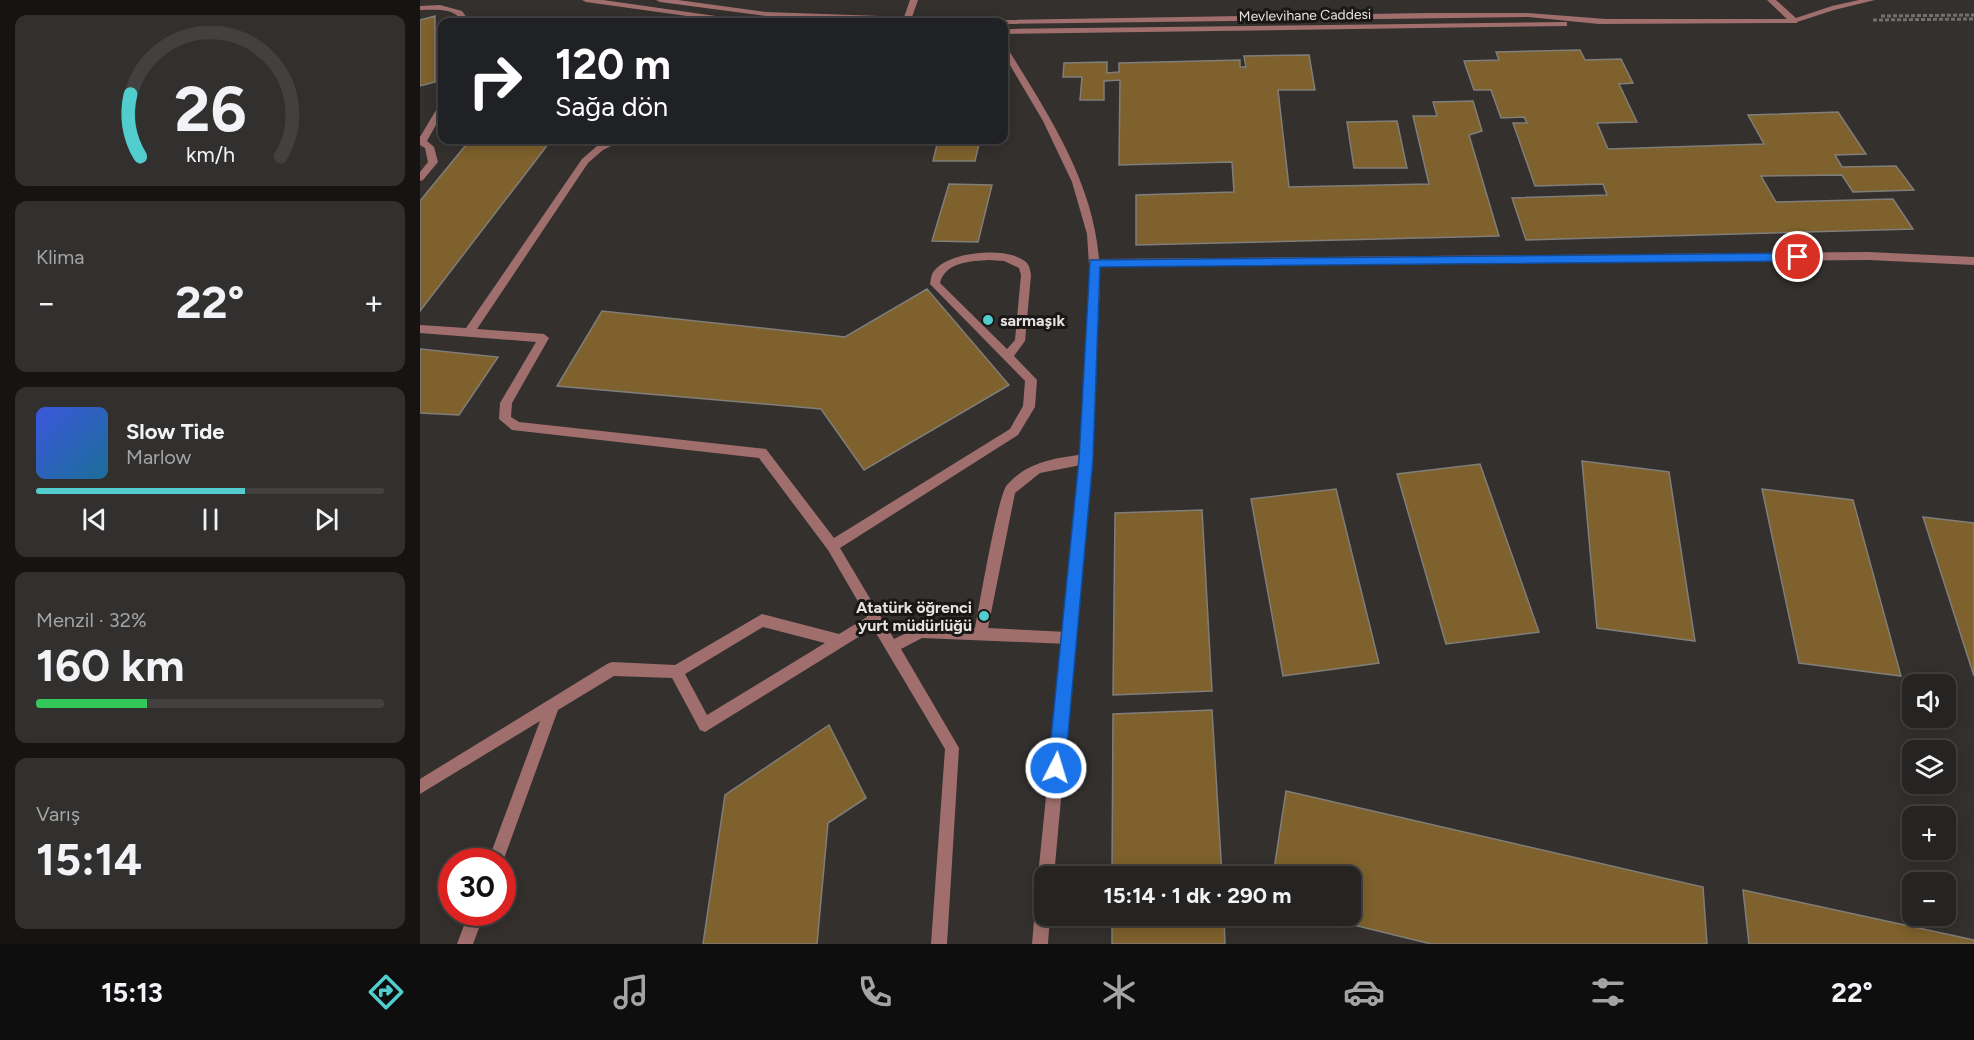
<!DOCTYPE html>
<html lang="tr">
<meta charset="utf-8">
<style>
:root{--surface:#262422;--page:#32302f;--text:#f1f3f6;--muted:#a4a4a5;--line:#424140;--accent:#52cdce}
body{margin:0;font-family:Figtree,sans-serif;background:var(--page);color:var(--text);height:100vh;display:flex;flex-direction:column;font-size:22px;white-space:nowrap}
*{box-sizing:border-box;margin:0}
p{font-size:20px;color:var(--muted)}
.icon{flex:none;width:33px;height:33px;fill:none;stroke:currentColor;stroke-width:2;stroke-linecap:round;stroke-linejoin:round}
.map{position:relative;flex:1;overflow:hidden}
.sheet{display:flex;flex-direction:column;gap:15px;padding:15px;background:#151413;width:420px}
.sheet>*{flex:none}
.banner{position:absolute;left:18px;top:18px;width:570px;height:126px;border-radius:12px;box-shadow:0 3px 15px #0003,0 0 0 2px var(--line);background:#202124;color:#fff;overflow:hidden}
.fabs{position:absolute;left:1482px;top:674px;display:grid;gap:12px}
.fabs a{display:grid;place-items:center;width:54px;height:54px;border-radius:12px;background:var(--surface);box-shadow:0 3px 15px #0003,0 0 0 2px var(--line);font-size:30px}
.speed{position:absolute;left:18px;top:848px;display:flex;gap:12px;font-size:30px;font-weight:700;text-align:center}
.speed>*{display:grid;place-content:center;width:78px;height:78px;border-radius:50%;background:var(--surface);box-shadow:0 3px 15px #0003,0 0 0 2px var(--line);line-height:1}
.speed .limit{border:9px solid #d22;background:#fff;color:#111}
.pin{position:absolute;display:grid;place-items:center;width:51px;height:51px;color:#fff;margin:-26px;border:3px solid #fff;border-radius:50%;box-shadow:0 2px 6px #0007}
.me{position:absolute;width:66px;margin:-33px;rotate:5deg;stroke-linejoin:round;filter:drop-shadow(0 0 4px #0008)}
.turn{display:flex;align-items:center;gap:21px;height:126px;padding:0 18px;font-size:27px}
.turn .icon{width:78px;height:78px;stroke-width:2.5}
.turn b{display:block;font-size:42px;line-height:51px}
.big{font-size:45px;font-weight:700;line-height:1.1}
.sheet .tile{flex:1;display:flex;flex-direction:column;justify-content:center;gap:9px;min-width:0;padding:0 21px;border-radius:12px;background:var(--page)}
.sheet .dial{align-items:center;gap:0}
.dial svg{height:156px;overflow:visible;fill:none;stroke:var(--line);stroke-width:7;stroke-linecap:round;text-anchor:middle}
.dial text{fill:var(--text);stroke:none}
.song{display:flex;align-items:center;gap:18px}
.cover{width:72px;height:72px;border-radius:9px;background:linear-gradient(135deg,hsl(230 70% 55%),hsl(200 70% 35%))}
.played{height:6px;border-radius:3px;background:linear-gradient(90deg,var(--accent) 60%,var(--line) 60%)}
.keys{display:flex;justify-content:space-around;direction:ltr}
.heat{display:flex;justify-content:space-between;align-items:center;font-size:33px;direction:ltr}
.charge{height:9px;border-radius:4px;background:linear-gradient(90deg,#34c759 32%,var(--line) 0)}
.trip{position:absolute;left:614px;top:866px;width:327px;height:60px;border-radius:12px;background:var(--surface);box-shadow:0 3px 15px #0003,0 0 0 2px var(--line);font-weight:700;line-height:60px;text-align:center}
.menu{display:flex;height:96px;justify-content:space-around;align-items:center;background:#0f0e0e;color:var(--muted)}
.menu .icon{width:42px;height:42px}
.menu .on{color:var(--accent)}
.menu b{font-size:27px;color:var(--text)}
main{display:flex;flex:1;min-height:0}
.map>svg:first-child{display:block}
</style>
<main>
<section class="sheet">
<div class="tile dial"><svg viewBox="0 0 100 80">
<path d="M14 69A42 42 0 1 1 86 69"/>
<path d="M14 69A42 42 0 0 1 9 37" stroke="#52cdce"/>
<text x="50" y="56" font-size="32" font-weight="700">26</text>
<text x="50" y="72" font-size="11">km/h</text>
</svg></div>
<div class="tile"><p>Klima</p>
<div class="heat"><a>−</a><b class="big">22°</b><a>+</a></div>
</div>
<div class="tile">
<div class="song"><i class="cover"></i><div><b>Slow Tide</b><p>Marlow</p></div></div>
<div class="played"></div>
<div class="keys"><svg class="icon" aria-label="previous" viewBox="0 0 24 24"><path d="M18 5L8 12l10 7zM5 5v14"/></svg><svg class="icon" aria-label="pause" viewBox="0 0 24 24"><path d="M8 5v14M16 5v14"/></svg><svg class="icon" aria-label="next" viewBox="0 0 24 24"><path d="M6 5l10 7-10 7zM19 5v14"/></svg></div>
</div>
<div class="tile"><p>Menzil · 32%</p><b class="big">160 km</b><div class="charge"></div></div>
<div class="tile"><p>Varış</p><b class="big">15:14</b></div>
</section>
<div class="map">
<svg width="1554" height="944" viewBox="0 0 1554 944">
<rect width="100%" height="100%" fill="#33302e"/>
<path fill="#7e612c" stroke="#807e7a" stroke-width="1.5" d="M15 16V82L0 86V20Z
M1160 50 1165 60 1201 59 1213 83 1199 84 1217 122 1177 123 1188 149 1344 144 1328 115 1418 112 1446 154 1415 155 1422 167 1476 166 1494 190 1433 192 1422 175 1341 176 1356 202 1473 199 1493 229 1106 240 1092 198 1187 195 1183 184 1115 186 1093 123H1107L1104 117 1081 118 1071 90H1054L1044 61 1079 60 1076 52Z
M889 55 895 90H858L869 187 1009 184 993 116H1017L1013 102 1053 101 1062 131 1049 135 1079 236 716 245V195L814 192 812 162 699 165 700 80 684 81V100H660L662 77H643L644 63 687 62V73L699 72V63L820 60V67H826L824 56Z
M977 121 987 168H934L927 122Z
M50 140H139L129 143 0 311V201Z
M518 140H560L555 161H513Z
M529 184 572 185 558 242 512 241Z
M507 289 589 385 444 470 401 409 137 386 182 311 425 337Z
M0 349 78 357 39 415 0 413Z
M1162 461 1249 472 1275 641 1177 628Z
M1060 464 1119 632 1026 644 977 474Z
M916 489 959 663 863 676 831 499Z
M1342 489 1433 500 1481 676 1379 663Z
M782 510 792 691 693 695 695 513Z
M1503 517 1554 523V676Z
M792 710 802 876H692L693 714Z
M409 725 446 798 408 823 397 944H283L305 795Z
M866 791 1283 887 1287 944H1011L893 915H930V876H853Z
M1323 890 1554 940V944H1329Z
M692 915H804L805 944H692Z"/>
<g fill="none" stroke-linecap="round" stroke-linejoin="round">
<path stroke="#726f6d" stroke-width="3" stroke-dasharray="4 2" stroke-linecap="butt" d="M1461 16 1554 15
M1453 20 1554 19"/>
<path fill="#a06f6d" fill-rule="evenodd" d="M490 0H498L491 20 487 22 483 20Z
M20 5 42 11 50 22H42C35 7 15 10 0 10V6Z
M22 104V114L7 141 14 147 18 162 3 180 0 181V172L8 162 5 148 0 145V137L19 105Z
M191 140H203L183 150 168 163 57 329 124 334 129 338 92 403 91 417 99 422 346 449 414 538 590 429 603 406 605 381 510 284C511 280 511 274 514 271 529 251 588 246 606 262 610 266 610 270 611 275L605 341 594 356 617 380 615 407 598 435 420 548 474 639 501 626 555 628C559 607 578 494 587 485 608 461 636 458 666 454L670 455 672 459 670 463 666 464 620 473 595 493 568 628 648 632 653 633 655 638 653 643 648 644 502 638 481 649 539 748 527 944H511L525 749 453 628 285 732 280 730 252 678 194 676 138 710 82 864V861H68L120 721 0 794V779L187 664 192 662 255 665 342 614 419 634 447 617 408 550 339 458 92 430 79 419 80 403 116 342 0 333V325L46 328 162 159 177 146ZM569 260 584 261 599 268 601 275 595 340 587 349 520 283C525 262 551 261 569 260ZM343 627 405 643 287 715 265 674Z
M49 912H65L53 944H37Z"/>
<path fill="#a06f6d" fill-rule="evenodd" d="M1347 0H1356L1377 19V23H1371Z
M584 46 588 49C628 114 673 181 679 259L1448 252 1554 257V265L1448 260 679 267 680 281 672 459 634 876H624V883L621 881 618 876 660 459 670 281 667 234 652 182 623 121 584 55Z
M624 889V915H630L628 944H612L616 897 619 892Z"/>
<path fill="#a06f6d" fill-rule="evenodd" d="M162 0H183L324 20 328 22H310L166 2Z
M236 0H258L346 12 576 20 1009 13H1108L1186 19H1373L1412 6 1439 0H1455L1414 10 1374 23 1179 24 1108 17 584 24V22H519L346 16 240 2Z
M1144 22H1147V26L584 34V29Z"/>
</g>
<path fill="#1a73e8" stroke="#114b97" stroke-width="1.5" d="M1378 253 1383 257 1378 261 680 267 673 459 645 768 642 774 636 776 630 774 628 768 659 459 670 260Z"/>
<g fill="#52cdce" stroke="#1a1817" stroke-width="2">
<circle cx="568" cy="320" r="6"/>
<circle cx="564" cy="616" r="6"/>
</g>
<g text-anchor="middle" stroke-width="6" stroke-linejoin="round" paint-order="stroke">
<g font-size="14" fill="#e5e2e1" stroke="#1a1817">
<text transform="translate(885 15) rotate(-1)" y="5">Mevlevihane Caddesi</text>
</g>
<g font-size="16" font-weight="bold" fill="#e5e2e1" stroke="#1a1817" text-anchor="start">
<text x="580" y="326">sarmaşık</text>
<text x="552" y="613" text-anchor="end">Atatürk öğrenci<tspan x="552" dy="18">yurt müdürlüğü</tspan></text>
</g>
</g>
</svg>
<div class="fabs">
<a><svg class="icon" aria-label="sound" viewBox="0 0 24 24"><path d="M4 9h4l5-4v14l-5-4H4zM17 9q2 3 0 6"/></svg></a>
<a><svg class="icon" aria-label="layers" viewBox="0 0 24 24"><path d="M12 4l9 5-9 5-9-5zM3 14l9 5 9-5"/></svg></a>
<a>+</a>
<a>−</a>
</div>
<div class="speed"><div class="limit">30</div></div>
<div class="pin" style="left:1378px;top:257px;background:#d93025"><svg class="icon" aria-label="arrive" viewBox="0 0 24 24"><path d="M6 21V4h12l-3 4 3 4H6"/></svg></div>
<svg class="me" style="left:636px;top:768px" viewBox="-20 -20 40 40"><circle r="17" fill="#1a73e8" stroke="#fff" stroke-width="3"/><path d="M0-11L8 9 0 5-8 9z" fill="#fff"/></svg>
<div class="trip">15:14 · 1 dk · 290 m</div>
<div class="banner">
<div class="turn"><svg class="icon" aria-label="right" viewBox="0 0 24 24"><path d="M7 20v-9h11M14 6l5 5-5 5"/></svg><div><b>120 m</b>Sağa dön</div></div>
</div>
</div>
</main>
<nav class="menu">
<b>15:13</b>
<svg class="icon on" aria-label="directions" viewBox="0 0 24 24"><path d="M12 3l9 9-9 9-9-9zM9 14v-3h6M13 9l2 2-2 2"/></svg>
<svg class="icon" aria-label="music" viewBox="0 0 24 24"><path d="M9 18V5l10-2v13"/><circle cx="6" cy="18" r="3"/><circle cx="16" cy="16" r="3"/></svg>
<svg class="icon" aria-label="phone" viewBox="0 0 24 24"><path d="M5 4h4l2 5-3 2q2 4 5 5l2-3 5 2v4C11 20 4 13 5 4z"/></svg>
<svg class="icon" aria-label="climate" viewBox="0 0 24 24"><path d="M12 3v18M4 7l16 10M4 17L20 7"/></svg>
<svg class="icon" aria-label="car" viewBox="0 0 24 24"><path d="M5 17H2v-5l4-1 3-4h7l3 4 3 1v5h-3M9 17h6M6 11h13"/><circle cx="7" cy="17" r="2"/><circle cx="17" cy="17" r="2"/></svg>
<svg class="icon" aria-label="filters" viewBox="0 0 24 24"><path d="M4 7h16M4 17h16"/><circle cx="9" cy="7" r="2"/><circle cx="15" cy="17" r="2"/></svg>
<b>22°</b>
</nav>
